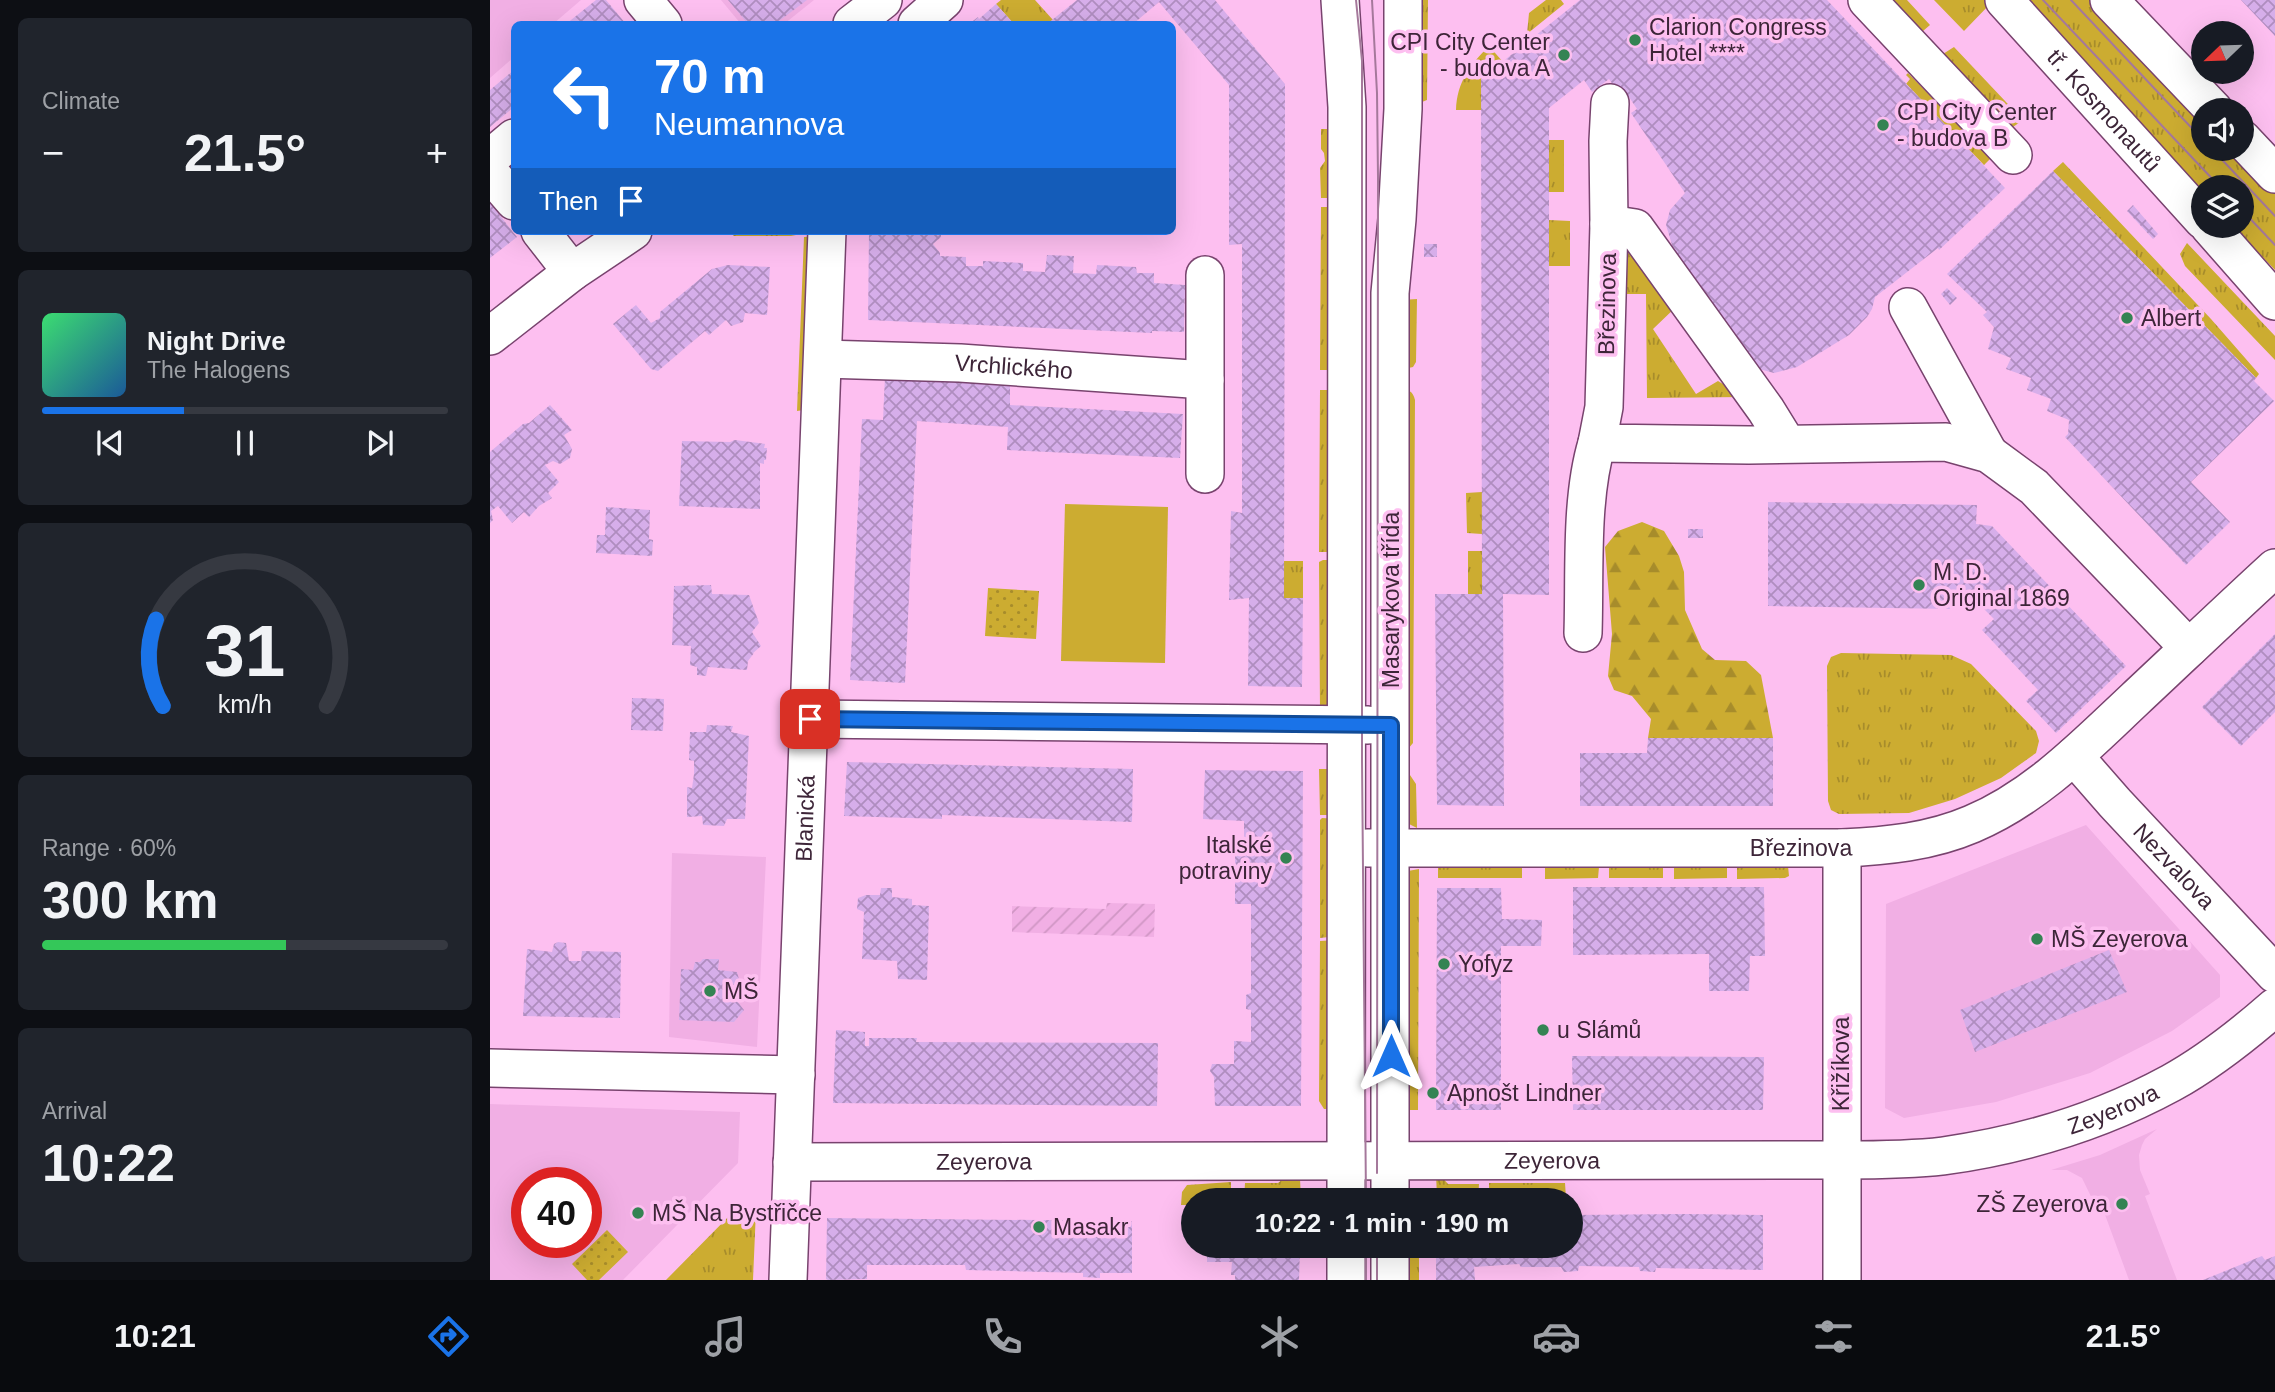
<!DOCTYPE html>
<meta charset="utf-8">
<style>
:root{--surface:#171b24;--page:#20242c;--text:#f1f3f6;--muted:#9ea1a6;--line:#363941;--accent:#1a73e8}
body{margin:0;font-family:Helvetica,sans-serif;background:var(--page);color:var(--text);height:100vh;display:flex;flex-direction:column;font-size:26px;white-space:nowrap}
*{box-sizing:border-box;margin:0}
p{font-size:23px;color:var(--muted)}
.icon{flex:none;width:38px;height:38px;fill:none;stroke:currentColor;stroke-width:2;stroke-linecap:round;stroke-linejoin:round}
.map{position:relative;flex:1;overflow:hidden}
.details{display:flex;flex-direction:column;gap:18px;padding:18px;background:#0d0f14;width:490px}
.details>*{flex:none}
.banner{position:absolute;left:21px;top:21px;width:665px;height:214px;border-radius:10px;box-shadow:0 7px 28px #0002;background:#1a73e8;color:#fff;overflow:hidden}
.needle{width:46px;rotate:247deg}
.fabs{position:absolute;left:1701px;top:21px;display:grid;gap:14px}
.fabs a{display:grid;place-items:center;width:63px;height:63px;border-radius:50%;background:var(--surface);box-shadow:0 7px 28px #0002;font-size:35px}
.speed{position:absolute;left:21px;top:1167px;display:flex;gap:14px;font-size:35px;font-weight:700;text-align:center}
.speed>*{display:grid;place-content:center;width:91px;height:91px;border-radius:50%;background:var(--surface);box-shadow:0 7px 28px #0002;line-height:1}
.speed .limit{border:10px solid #d22;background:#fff;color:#111}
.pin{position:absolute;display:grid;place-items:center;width:60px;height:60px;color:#fff;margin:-30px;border-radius:14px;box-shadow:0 4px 10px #0006}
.me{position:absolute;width:77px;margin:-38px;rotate:0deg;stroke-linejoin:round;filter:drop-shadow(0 0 5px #0008)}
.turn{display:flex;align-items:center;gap:24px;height:147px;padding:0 28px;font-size:32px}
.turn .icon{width:91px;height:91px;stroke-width:2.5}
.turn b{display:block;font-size:49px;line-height:60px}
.then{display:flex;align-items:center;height:66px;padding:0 28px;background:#0003;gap:14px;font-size:26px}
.big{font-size:52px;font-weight:700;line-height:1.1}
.details .widget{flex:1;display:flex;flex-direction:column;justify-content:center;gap:10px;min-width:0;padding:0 24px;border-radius:10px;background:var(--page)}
.details .dial{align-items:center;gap:0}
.dial svg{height:182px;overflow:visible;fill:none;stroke:var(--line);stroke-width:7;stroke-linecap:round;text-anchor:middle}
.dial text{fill:var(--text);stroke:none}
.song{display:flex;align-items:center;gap:21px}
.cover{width:84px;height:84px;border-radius:10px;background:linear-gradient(135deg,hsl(140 70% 55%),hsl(210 70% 35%))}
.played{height:7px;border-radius:4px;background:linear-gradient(90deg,var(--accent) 35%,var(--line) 35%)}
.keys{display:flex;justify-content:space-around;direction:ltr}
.heat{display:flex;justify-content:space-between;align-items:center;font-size:38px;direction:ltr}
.charge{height:10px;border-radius:5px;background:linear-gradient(90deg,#34c759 60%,var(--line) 0)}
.trip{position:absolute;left:691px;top:1188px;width:402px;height:70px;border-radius:35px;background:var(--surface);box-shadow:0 7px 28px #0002;font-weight:700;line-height:70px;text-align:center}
.tab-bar{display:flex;height:112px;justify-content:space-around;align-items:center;background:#090b0e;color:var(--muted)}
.tab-bar .icon{width:49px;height:49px}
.tab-bar .current{color:var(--accent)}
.tab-bar b{font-size:32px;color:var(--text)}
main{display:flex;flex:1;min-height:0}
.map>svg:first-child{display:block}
</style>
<main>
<section class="details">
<div class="widget"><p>Climate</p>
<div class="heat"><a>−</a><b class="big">21.5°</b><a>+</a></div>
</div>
<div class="widget">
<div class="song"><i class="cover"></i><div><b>Night Drive</b><p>The Halogens</p></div></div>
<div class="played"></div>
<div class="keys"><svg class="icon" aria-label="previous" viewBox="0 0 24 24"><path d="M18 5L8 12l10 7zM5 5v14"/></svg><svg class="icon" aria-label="pause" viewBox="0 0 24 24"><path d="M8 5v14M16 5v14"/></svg><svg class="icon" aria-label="next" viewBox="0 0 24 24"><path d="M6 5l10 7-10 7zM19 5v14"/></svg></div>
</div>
<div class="widget dial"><svg viewBox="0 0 100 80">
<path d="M14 69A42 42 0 1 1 86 69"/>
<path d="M14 69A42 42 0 0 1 11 31" stroke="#1a73e8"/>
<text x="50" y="56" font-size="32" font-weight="700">31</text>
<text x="50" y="72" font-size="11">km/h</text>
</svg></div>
<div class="widget"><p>Range · 60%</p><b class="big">300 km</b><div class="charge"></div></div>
<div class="widget"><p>Arrival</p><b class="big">10:22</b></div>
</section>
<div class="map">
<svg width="1785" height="1280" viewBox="0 0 1785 1280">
<defs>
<pattern id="industrial-furrows" width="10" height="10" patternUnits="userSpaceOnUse" patternTransform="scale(1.75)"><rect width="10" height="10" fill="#f1afe4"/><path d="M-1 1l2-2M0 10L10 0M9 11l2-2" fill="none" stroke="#d096c4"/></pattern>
<pattern id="grass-tufts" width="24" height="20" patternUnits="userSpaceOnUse" patternTransform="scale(1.75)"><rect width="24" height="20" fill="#ccac31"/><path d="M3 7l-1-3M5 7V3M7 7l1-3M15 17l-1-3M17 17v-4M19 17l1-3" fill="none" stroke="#a78c2b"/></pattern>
<pattern id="forest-firs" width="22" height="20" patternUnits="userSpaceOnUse" patternTransform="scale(1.75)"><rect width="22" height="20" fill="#ccac31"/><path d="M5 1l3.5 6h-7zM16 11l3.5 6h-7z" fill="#a78c2b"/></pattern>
<pattern id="park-dots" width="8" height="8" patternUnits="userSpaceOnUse" patternTransform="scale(1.75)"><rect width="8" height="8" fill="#ccac31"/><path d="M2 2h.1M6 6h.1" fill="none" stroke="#a78c2b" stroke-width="1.8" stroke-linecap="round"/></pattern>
<pattern id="building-cross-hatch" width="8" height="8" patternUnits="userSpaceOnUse" patternTransform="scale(1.75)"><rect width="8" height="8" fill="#d6aeea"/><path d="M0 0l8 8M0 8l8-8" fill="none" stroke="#af8dbf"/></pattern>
</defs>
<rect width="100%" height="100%" fill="#fdbff0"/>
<path fill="#f1afe4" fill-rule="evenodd" d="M0 0H91L63 24H24V57L0 78Z
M231 0H324L294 24H251Z
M1596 825 1730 975V997L1682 1031 1600 1073 1506 1102 1414 1118 1395 1108 1396 904Z
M182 853 276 857 267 1047 179 1037Z
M0 1104 250 1112 248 1163 133 1280H0ZM37 1183H96V1242H37Z
M1667 1129 1655 1139 1652 1145 1649 1155 1650 1170 1660 1194 1655 1196 1687 1280H1639L1614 1212 1609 1213 1592 1178 1577 1170H1561L1610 1155Z"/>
<path fill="url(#industrial-furrows)" d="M617 903 665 904 664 937 522 932V906L616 909Z"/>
<path fill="url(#grass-tufts)" d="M511 0H545L563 20 557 24H524L506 4Z
M929 0H938L937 100 927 104Z
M1056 0H1071L1074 4 1037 34 1039 13Z
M1389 0H1417L1440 25 1426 37Z
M1444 0H1500L1502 2 1474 31Z
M1531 0H1601L1713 117V149H1743L1785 192V270L1743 226H1752V187H1713V194Z
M999 46 1013 62 992 110H966C967 82 980 65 999 46Z
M1464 47 1533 120 1523 127 1515 128C1503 99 1473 73 1445 59Z
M1418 73 1499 156 1500 159 1494 165 1416 84 1420 79 1416 75Z
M831 129H848V198H831L830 168 835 161 834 153 831 149Z
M1059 140H1074V192H1059Z
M1573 162 1721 319 1769 374 1766 378 1563 171Z
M831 207H848V370H830Z
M1059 220 1080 221V266H1059Z
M237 231H308L306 235 301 236H244Z
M327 236 314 410 307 411 314 237Z
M1697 243 1785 336V360L1695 266 1690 254Z
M1139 253 1187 306 1163 329 1206 394 1228 381 1254 397 1157 398 1156 294H1132L1136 254Z
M927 299 926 362 923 367 914 369 911 300Z
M910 389C919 390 923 391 925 400L923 743 918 749Z
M830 390H849L848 552H829Z
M992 492V534L977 533 976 493Z
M978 551H992V594H978Z
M833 560H848L840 707 830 713 829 562Z
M794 561H813V598H794Z
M1351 653 1461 655 1481 664 1546 731 1549 741 1546 753 1511 778 1465 799 1419 813 1349 814 1341 810 1338 801 1337 666 1341 657Z
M829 769H848V815H830Z
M916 769 926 784 927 828 915 822Z
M832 818 848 819 847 1109H834L829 1101 830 941 846 940 839 937 830 938V820Z
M948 866H1032V878H948Z
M1184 866H1237V878L1184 879Z
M1298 866 1299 876 1295 878 1247 879V867Z
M1055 867H1109L1108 878 1055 879Z
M1119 867H1173V878H1119Z
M929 869 928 1110H908L918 871Z
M946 1174 950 1175 958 1184H989L988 1200H950L947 1197Z
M797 1176 810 1178 811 1200H754L755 1183H788Z
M741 1182V1200H704L703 1205H691L692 1192 697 1185Z
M999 1183H1075L1076 1198 999 1199Z
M246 1209 266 1210 263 1280H176Z
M909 1246H929V1280H909Z"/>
<path fill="url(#forest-firs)" d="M1152 522 1174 531 1189 556 1194 572 1195 610 1212 649 1225 660 1256 661 1271 675 1283 738H1158L1161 719 1142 696 1124 690 1118 676 1122 634 1115 547 1128 531Z"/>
<path fill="url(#park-dots)" d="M498 588 549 591 546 639 495 636Z
M117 1230 138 1252 109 1280H97L82 1264Z"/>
<path fill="#ccac31" d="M575 504 678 507 675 663 571 661Z"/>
<path fill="url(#building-cross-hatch)" d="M106 0H116L136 24H76Z
M238 0H317L285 24H258Z
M587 0H725L795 84 794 598H813L812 687 758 686 759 598 739 600 741 511 752 513V244L739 245V85L669 2 643 24H557Z
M1090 0H1337L1515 188 1449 250 1448 248 1385 297 1382 309 1377 317 1359 335 1307 367 1284 373 1269 369 1261 363 1186 258 1176 225 1180 210 1195 193 1141 113 1147 109 1139 97 1134 101 1119 79 1102 92 1094 80 1059 108V595L1013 594 1014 806 947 805 945 594H992L991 79Z
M1751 0H1785V36Z
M506 4 524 24H479L488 17 489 19Z
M24 70V107L0 127V90Z
M1563 171 1766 378 1764 381 1784 401 1701 482 1740 522 1696 565 1575 437 1578 434 1579 420 1557 411 1561 399 1537 390 1541 378 1516 369 1521 358 1498 349 1504 327 1493 315 1497 312 1457 274Z
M0 203 27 237 0 258Z
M1643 205 1668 234 1663 239 1637 211Z
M379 231H451V237L443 244 450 253V256L476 257V266H493V261L533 263V271L555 272 557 255 584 256 583 273 606 274 607 265 646 267 647 273H664V283L695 285 694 332 662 331V333L378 320Z
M934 244H947V257H934Z
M238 265 280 267 277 315 255 313 253 322 241 326 236 320 219 335 215 331 168 371 161 369 123 324 146 305 161 323 170 318V312L222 269Z
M1457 288 1467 298 1460 305 1451 294Z
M395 376 520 382V405L693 414 690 458 517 450 518 427 427 421 415 683 360 680 372 419 393 420Z
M60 405 82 430 74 435 82 449 80 458 70 464 63 461 55 465 69 482 58 493 62 498 49 506 39 517 34 512 22 523 8 506 1 511 3 520 0 523V452L33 424 39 423Z
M245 440 275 444 274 448H277L276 460H274V464L270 463V509L189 506 192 441 240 442Z
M1278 502 1487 505 1486 524 1502 526 1636 666 1566 733 1536 701 1548 690 1492 630 1504 619 1484 599 1464 598 1462 609 1278 606Z
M116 507 160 510 159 539 163 540 162 556 106 553 107 535H115Z
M1198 529H1213V538H1198Z
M221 585 222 594 259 595 269 623 262 632 271 646 262 654 264 653 258 661 257 670 218 667 216 676 207 675V667L200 665 201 646 182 645 184 586Z
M1785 634V712L1751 746 1712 707Z
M142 698 174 699 173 731 141 730Z
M217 725 243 726 241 732 259 736 255 819H237L234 826 213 825 212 816 197 817V787L202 788 204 774V761L199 760 200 732H216Z
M1158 738H1283V806H1090V753H1157Z
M357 762 643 769 642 822 452 815V819L354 816Z
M715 770 813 771 811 1106H725L724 1077 720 1071 722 1064H744V1041L761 1042V1010L756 1009V995L761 993V904H745V841L754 842V821L713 819Z
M1083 887H1274L1275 956H1260L1259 991H1219V954L1083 955Z
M391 888H402V897L422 899V905L439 906 437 980 408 979 407 961 372 959 374 912 367 909 368 898 376 895H390Z
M947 888H1011L1012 919 1052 920 1051 946H1011V1110H946Z
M68 942 76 943 79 961H91L92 951 131 952 130 1018 33 1016 37 949 62 952 64 944Z
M1619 950 1637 992 1485 1052 1470 1010Z
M213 959H229L228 970 247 972 252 990 247 993V1001L254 1010 244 1022 189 1020 191 969 203 970 205 962H210Z
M346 1030 375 1032V1046H379V1038H427L426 1042 668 1043 667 1106 343 1103Z
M1082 1056 1274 1057 1273 1110H1083Z
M1196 1214 1273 1215V1270L1166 1268 1165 1272 1150 1271 1149 1267 1089 1266 1088 1271 1074 1272 1071 1267H1031L1029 1264 984 1267 985 1280H946V1246H1082V1215Z
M337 1218 642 1221V1273H610V1278L593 1277V1273L476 1270 475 1265H377V1279L338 1280 336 1279Z
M717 1246H810L809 1280H745V1275H741L742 1262H717Z
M1772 1256 1775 1260 1785 1256V1280H1713Z"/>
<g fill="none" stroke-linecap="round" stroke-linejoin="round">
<defs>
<g id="minor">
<path d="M153 0 173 24"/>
<path d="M850 0 857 107 856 1200"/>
<path d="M1377 0 1523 155"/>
<path id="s1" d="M1514 0 1713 220"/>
<path d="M1619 0 1724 110"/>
<path d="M362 24 393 0"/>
<path d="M427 24 454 0"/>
<path d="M1752 139 1785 174"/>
<path d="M0 158 24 138"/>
<path d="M0 173 24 201"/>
<path d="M1119 224 1118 141 1120 103"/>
<path d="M1719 226 1785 301"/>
<path d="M50 231 82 272"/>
<path d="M715 275V474"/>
<path d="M1418 307 1499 454"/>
<path d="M0 336 82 272 143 231"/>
<path id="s2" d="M333 359 470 363 715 380"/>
<path d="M1297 444 1276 410 1145 228 1119 224 1114 407 1107 443 1259 445 1456 442 1499 454 1544 487 1699 648"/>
<path d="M1093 633C1095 574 1090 499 1107 443"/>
<path d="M319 719 878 725"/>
<path id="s3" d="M1584 756 1625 803 1785 974"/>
<path id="s4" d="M877 848H1352C1396 846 1440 842 1482 824 1546 797 1595 746 1645 699 1692 655 1738 611 1785 568"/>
<path d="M1352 848V1280"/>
<path d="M0 1068 306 1075"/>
<path id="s5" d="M302 1162 1352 1160C1386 1160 1420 1160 1453 1156 1532 1145 1611 1121 1681 1083 1719 1062 1753 1035 1785 1007"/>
<path d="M900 1200V293L907 219 913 109V0"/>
<path d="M856 1246V1280"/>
<path d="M900 1246V1280"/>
<path id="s6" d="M298 1280 337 231"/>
</g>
</defs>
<use href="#minor" stroke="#78436e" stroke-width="40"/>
<use href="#minor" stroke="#fff" stroke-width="37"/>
<path stroke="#a5789b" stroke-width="2" d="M866 0 872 61V759L876 1200
M882 0 887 93 888 177 887 1173
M1553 0 1730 187
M1581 0 1713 140
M1722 149 1785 216
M1752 210 1785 245
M876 1280V1246
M887 1280V1246"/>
</g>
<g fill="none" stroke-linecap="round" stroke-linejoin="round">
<defs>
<path id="route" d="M320 719 901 725V1056"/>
</defs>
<use href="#route" stroke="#114b97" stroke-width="18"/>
<use href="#route" stroke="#1a73e8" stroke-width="12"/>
</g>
<g fill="#348353" stroke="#fdbff0" stroke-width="2.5">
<circle cx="1145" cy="40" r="7"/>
<circle cx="1074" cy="55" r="7"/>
<circle cx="1393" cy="125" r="7"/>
<circle cx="1637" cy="318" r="7"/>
<circle cx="1429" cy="585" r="7"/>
<circle cx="796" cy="858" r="7"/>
<circle cx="1547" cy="939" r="7"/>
<circle cx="954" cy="964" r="7"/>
<circle cx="220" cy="991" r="7"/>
<circle cx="1053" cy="1030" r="7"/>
<circle cx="943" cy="1093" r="7"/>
<circle cx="1632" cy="1204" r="7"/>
<circle cx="148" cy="1213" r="7"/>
<circle cx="549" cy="1227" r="7"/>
</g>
<g text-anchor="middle" stroke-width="7" stroke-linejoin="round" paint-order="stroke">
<g font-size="23" fill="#3d2538" stroke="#fdbff0" text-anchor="start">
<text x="1159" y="35">Clarion Congress<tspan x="1159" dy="26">Hotel ****</tspan></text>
<text x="1060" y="50" text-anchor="end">CPI City Center<tspan x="1060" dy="26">- budova A</tspan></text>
<text x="1407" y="120">CPI City Center<tspan x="1407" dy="26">- budova B</tspan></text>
<text x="1651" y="326">Albert</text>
<text x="1443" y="580">M. D.<tspan x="1443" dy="26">Original 1869</tspan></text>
<text x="782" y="853" text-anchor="end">Italské<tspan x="782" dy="26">potraviny</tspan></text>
<text x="1561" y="947">MŠ Zeyerova</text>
<text x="968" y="972">Yofyz</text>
<text x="234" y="999">MŠ</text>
<text x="1067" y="1038">u Slámů</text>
<text x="957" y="1101">Apnošt Lindner</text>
<text x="1618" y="1212" text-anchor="end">ZŠ Zeyerova</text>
<text x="162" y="1221">MŠ Na Bystřičce</text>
<text x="563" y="1235">Masakr</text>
</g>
<g font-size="23" fill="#3d2538" stroke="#fdbff0">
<text dy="8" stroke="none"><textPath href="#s1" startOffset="149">tř. Kosmonautů</textPath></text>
<text transform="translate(1117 304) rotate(-89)" y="8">Březinova</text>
<text dy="8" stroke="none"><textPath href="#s2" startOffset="191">Vrchlického</textPath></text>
<text transform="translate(901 600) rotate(-90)" y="8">Masarykova třída</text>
<text dy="8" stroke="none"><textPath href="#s6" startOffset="462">Blanická</textPath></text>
<text dy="8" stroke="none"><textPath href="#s4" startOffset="434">Březinova</textPath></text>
<text dy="8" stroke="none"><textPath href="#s3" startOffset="149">Nezvalova</textPath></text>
<text transform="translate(1351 1064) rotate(-90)" y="8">Křižíkova</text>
<text dy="8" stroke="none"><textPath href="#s5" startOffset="1328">Zeyerova</textPath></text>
<text dy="8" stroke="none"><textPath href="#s5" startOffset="760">Zeyerova</textPath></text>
<text dy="8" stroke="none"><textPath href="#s5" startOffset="192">Zeyerova</textPath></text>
</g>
</g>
</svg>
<div class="fabs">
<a><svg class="needle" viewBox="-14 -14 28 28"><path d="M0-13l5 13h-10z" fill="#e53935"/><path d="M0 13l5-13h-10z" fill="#9ea1a6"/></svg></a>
<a><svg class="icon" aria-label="sound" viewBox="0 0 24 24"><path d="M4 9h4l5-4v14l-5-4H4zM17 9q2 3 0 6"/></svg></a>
<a><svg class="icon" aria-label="layers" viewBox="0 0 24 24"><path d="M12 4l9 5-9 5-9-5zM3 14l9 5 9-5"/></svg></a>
</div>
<div class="speed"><div class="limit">40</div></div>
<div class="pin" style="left:320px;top:719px;background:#d93025"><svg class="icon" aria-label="arrive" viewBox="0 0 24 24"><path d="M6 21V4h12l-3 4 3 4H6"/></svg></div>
<svg class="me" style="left:901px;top:1056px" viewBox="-20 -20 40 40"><path d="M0-17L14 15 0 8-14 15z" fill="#1a73e8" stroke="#fff" stroke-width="4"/></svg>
<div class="trip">10:22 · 1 min · 190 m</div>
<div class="banner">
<div class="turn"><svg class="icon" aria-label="left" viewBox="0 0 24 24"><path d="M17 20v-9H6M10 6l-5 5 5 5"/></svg><div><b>70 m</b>Neumannova</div></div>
<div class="then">Then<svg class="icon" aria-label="arrive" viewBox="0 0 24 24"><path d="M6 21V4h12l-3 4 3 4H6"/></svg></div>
</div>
</div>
</main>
<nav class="tab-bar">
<b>10:21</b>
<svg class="icon current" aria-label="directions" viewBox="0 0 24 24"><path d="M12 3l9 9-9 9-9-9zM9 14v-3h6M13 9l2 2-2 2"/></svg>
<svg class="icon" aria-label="music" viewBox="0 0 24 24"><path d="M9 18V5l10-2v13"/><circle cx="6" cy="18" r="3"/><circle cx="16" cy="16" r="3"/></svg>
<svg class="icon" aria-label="phone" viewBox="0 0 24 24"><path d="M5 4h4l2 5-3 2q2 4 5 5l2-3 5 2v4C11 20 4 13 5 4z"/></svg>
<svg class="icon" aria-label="climate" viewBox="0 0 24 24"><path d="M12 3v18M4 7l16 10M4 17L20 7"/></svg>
<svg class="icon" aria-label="car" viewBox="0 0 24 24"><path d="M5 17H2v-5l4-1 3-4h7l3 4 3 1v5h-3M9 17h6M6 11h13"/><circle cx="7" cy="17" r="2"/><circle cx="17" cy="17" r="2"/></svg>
<svg class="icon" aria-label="filters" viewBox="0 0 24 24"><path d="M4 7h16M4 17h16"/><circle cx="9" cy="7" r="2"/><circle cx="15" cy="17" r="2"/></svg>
<b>21.5°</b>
</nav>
